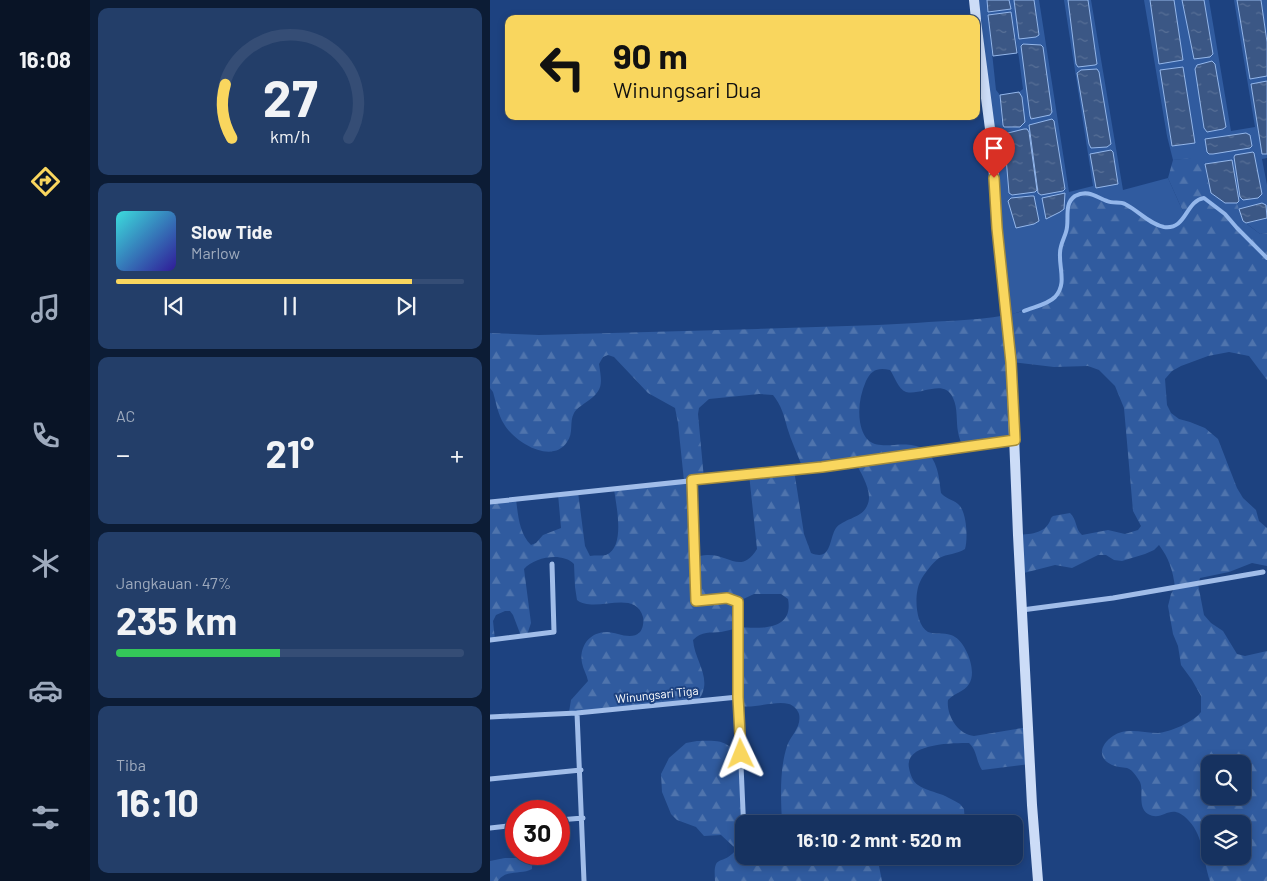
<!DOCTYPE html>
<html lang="id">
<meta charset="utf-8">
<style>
:root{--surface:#163260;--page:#233e69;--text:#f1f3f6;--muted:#9eaabd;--line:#354d75;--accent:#f9d65e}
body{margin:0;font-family:Barlow,sans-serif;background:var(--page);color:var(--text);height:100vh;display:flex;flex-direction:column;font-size:19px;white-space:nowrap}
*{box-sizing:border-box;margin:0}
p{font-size:16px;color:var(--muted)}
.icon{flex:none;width:28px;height:28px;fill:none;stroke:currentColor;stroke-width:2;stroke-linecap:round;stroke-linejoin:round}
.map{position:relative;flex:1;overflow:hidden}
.sheet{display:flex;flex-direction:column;gap:8px;padding:8px;background:#0c1c35;width:400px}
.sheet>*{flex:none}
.top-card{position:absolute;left:15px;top:15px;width:475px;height:105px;border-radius:10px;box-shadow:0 2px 8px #0003,0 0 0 1px var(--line);background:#f9d65e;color:#111;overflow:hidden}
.tools{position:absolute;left:711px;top:755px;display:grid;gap:10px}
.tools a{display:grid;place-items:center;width:50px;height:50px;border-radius:10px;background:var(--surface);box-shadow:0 2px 8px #0003,0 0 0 1px var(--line);font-size:25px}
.speed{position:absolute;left:15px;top:800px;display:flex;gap:10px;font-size:25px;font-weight:700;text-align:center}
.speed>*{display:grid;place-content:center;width:65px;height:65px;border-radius:50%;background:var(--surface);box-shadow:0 2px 8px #0003,0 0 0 1px var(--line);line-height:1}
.speed .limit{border:8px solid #d22;background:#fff;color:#111}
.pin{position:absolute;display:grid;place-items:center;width:42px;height:42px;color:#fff;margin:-51px -21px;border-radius:50% 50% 50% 0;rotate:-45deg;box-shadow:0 0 5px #0007}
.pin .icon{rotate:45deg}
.me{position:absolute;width:55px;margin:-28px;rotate:358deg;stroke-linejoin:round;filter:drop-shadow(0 0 4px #0008)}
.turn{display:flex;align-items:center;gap:18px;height:105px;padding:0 25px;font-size:22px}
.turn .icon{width:65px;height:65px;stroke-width:2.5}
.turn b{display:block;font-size:35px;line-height:42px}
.big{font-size:38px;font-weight:700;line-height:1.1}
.sheet .card{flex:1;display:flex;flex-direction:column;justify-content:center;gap:8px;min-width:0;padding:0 18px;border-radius:10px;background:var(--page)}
.sheet .dial{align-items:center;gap:0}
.dial svg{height:130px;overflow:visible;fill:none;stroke:var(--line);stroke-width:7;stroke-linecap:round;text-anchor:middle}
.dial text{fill:var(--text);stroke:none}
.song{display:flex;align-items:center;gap:15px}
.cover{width:60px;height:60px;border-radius:8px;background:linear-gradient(135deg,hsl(180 70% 55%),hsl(250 70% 35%))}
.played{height:5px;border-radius:2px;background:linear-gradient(90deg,var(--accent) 85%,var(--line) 85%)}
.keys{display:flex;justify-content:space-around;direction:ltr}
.heat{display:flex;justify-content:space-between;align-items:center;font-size:28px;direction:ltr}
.charge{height:8px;border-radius:4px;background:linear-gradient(90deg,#34c759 47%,var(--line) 0)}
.trip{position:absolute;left:245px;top:815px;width:288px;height:50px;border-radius:10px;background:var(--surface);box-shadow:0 2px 8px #0003,0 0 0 1px var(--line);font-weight:700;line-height:50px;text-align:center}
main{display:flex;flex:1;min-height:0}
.tab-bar{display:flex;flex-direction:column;width:90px;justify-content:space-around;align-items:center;background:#091426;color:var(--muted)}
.tab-bar .icon{width:35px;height:35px}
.tab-bar .current{color:var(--accent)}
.tab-bar b{font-size:22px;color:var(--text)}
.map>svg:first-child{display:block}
</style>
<main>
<nav class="tab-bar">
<b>16:08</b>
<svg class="icon current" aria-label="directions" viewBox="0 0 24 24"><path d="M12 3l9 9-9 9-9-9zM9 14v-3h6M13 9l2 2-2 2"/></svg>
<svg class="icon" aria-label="music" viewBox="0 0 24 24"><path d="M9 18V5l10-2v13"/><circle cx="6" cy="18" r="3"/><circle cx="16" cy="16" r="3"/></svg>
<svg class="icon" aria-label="phone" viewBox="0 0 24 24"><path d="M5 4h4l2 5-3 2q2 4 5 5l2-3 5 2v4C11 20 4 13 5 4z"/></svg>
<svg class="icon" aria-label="climate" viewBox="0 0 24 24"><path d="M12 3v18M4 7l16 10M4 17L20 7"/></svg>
<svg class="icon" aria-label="car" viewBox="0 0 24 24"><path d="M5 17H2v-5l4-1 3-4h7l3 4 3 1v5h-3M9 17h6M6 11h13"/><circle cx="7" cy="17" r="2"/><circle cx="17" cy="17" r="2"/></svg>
<svg class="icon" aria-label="filters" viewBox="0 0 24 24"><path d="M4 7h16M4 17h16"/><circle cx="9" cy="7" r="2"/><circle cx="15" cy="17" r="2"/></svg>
</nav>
<section class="sheet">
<div class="card dial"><svg viewBox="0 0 100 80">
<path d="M14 69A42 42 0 1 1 86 69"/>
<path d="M14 69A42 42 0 0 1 10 36" stroke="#f9d65e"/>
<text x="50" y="56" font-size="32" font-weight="700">27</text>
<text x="50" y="72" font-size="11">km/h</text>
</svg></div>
<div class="card">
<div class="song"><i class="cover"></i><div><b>Slow Tide</b><p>Marlow</p></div></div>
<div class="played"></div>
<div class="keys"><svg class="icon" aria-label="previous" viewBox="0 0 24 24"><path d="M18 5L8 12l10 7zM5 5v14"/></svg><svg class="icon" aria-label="pause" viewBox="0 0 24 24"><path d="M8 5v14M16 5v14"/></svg><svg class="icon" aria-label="next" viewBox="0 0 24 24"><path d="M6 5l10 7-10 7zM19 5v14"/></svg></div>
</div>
<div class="card"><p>AC</p>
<div class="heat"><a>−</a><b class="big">21°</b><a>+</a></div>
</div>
<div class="card"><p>Jangkauan · 47%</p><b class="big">235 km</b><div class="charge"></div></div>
<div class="card"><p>Tiba</p><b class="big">16:10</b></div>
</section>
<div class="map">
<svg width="777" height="881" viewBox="0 0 777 881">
<defs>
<pattern id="forest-firs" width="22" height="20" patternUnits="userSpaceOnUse" patternTransform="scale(1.25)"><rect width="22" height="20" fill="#305b9f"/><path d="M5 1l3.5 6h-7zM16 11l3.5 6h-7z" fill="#4f74ad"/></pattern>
<pattern id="water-ripples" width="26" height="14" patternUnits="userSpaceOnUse" patternTransform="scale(1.25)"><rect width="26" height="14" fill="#3b5785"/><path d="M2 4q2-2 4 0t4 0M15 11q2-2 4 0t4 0" fill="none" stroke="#587097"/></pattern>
</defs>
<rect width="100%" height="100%" fill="#1d4280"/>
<path fill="#305b9f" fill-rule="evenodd" d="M484 0H497L499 12 520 9 519 0H524L529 39 549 35 544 0H549L579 192 603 186 574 0H578L587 66 607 64 598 0H601L633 190 678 178 695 216C679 245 652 211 635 203 630 201 625 204 619 202 616 201 613 198 609 197 603 194 592 196 585 196L580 203 577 230 572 241 570 253 572 276 571 289 562 299 555 303 517 316ZM521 12 529 58 533 89 529 92 532 97 533 125C527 128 518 129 512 124L510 95 506 90 498 15ZM588 71 620 146 602 148 599 144 587 73Z
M654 0H660L670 64 693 60 684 0H692L704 58 722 56 723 54 714 0H719L741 131 765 127 744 0H747L760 79 777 76V81L761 84 772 154H777V158L772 159 777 185V212L776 205 749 209V210L747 203 749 200 742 160 715 164 710 158 683 160 677 136ZM693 67 705 143 682 146 670 70ZM706 67 735 129 717 132 714 128Z
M771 0H777V42Z
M777 215V233L770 234 756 223 775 219Z"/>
<path fill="url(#forest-firs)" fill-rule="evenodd" d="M711 157 715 164 718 183 735 203H747L753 221 770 234 777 233V380L759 356 739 352 718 356 691 366 682 371 675 379 677 405 681 413 689 419 700 422 715 428 728 439 747 488 753 498 766 510 769 521 777 528V566L762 563 739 572 710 578 708 584 714 615 721 623 733 631 747 654 755 656 777 651V881H720C713 861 714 837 699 821 680 800 674 823 658 814 647 807 654 791 650 782 647 777 643 770 637 768 632 767 627 767 622 765 606 757 611 744 623 736 636 727 653 733 668 733 680 732 704 722 711 712V696L702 680 691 665 688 646 683 634 678 606 681 594 685 587C683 571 679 558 669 545L664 550 655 554 632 561 624 560 616 555H608L582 568 565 565 530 574 528 535C542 534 557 533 561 518L563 516 580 513C587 519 585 529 592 535L618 530 635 534 648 530 651 526 643 511 634 408 625 386 609 370 598 366 564 367 522 362 525 440 473 447C471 442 469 438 468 432 466 421 468 408 463 398 454 378 431 396 416 392 408 389 405 377 400 370 388 367 381 370 376 381 370 395 368 408 370 422 377 462 410 435 433 449 448 459 449 477 451 493 456 499 462 499 468 504 477 511 478 539 475 549 467 554 457 554 449 558 443 562 433 575 430 582 424 594 425 624 438 632 445 635 453 632 461 635 475 639 488 671 479 684 474 692 464 693 458 700 456 715 468 735 484 736L538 727 540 764 492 770C486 761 487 750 479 743 463 743 414 743 419 768 420 774 423 782 428 785 435 790 445 792 453 795 459 798 465 801 470 804L474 809 475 824H292C291 799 289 771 297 746 300 736 312 727 309 714 308 710 303 705 299 704 285 700 265 709 249 706L248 628C243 629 237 631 231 632 220 633 212 631 203 640 205 663 224 679 208 701L79 712 81 700 98 681C97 675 93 669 92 663 89 647 99 632 117 632 127 632 141 641 150 632 153 629 154 621 153 617 145 588 105 614 87 600L85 587 84 564C72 552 45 557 34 569L41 623 37 635 31 636 23 615 20 611H15L6 615 3 621 5 640H0V502L26 499C28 515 29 533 41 545L46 543 53 535 71 528 68 494 88 492 95 546 100 556C105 555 112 556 116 555 136 547 126 505 124 489L194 481 188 423 185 408 158 393 124 357 118 355 113 357 109 364C112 384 114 390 95 403 91 406 87 408 84 413 79 422 84 433 77 442 62 465 24 442 14 424 8 415 6 402 3 392L0 388V333L49 335C122 333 195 331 268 329 321 327 374 326 426 323 470 319 516 322 556 302 578 292 569 272 570 253 570 245 574 239 576 231 582 216 570 201 592 194 602 191 608 197 617 201 622 204 629 201 635 203 652 211 679 245 695 216L678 178 683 160ZM269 394 283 395C291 405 294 415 297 427 301 441 308 455 313 469L365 462C371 473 384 493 377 506 372 518 353 519 346 528 339 538 342 562 321 553L314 534 304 470 259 474 267 549C251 575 239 554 217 555 213 555 209 556 205 557L202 480 214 479 208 414 209 408 219 399ZM264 594H291L298 599C304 630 271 629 249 627L247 602ZM720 764H752V796H720ZM720 824H752V856H720Z
M207 741C217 741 232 739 240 747 257 762 254 833 254 856H387L392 881H225C223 852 231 867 245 851L244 847 231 835 214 836 206 827 187 820 181 814 172 792 171 774 179 758 196 743Z
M15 858H39L42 863V869C31 875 16 869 8 881H0V861Z"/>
<path fill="url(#water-ripples)" stroke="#94b7eb" d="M497 0H519L521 9 498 12Z
M524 0H544L549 35 546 37 529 39Z
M578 0H598L607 64 605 65 588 67 586 64Z
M660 0H684L693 60 669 64Z
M692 0H714L723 54 720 57 704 59Z
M747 0H771L777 42V76L760 79Z
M521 12 527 53 503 56 498 15Z
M533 44 551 45 553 47 562 112 560 115 541 119 540 116 531 46Z
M722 61 725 64 736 127 733 129 717 132 714 128 705 69 707 65Z
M693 67 705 143 682 146 670 70Z
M607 69 609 72 621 144 617 147 601 148 599 144 587 73 591 70Z
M777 81V154H772L761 84Z
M529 92 532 97 535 122 530 127H514L513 125 510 95Z
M562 119 564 121 575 189 573 191 551 195 548 193 539 125Z
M534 129H537L539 132 547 190 545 192 522 195 519 193 514 134Z
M756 133 760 135 762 146 760 148 723 154H719L717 152 715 139Z
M621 150 623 152 628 184 606 188 600 154Z
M763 152 764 153 772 194 768 198 753 200 750 197 744 157 745 155Z
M742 160 749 201 747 203H735L721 193 715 164Z
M575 193 574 209 570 212 556 219 552 198Z
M541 196H544L549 221 544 224 526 228 518 201 521 198Z
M772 203 776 205 777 218 756 223 753 221 749 209Z"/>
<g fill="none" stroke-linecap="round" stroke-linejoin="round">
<path stroke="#94b7eb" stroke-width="4" d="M534 311C543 307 557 305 565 297 577 284 569 269 570 253 570 245 574 239 576 232 580 221 573 204 585 196 598 189 606 197 617 201 623 204 630 201 635 204 649 211 659 224 674 227 697 230 695 201 714 198L735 214 747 228 777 258"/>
<path stroke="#a1bde9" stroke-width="5" d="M202 480 206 601 237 598 247 602 248 697 254 833
M0 502 332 467 525 440
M532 610 623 598 773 572
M0 640 64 632 62 564
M87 713 248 697
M0 717 87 713 94 881
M0 779 91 770
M69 820 93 818
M0 828 26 825"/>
<path stroke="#ccdcf7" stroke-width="10" d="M484 0 486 19
M486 21 502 144 507 228 521 362 528 535 542 805 548 881"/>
</g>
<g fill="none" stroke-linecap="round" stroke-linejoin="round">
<defs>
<path id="route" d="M251 754 248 697V602L237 598 206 601 202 480 332 467 525 440 521 362 507 228 504 178"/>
</defs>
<use href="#route" stroke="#a28b3d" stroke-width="12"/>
<use href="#route" stroke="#f9d65e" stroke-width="9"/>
</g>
<g text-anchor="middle" stroke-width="4" stroke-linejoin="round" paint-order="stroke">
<g font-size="12" fill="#fff" stroke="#1d4280">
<text transform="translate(167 695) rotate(-6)" y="4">Winungsari Tiga</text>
</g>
</g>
</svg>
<div class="tools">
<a><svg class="icon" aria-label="search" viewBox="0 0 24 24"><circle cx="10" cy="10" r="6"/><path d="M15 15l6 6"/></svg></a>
<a><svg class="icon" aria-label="layers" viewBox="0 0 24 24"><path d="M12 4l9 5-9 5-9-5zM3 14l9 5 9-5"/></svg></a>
</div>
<div class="speed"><div class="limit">30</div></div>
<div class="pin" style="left:504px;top:178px;background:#d93025"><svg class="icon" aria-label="arrive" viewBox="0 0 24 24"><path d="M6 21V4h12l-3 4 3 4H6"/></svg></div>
<svg class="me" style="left:251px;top:754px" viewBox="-20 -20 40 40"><path d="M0-17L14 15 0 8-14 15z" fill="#f9d65e" stroke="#fff" stroke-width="4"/></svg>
<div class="trip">16:10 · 2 mnt · 520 m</div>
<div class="top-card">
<div class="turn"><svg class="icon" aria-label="left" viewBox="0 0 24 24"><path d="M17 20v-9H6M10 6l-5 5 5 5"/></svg><div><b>90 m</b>Winungsari Dua</div></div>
</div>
</div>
</main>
